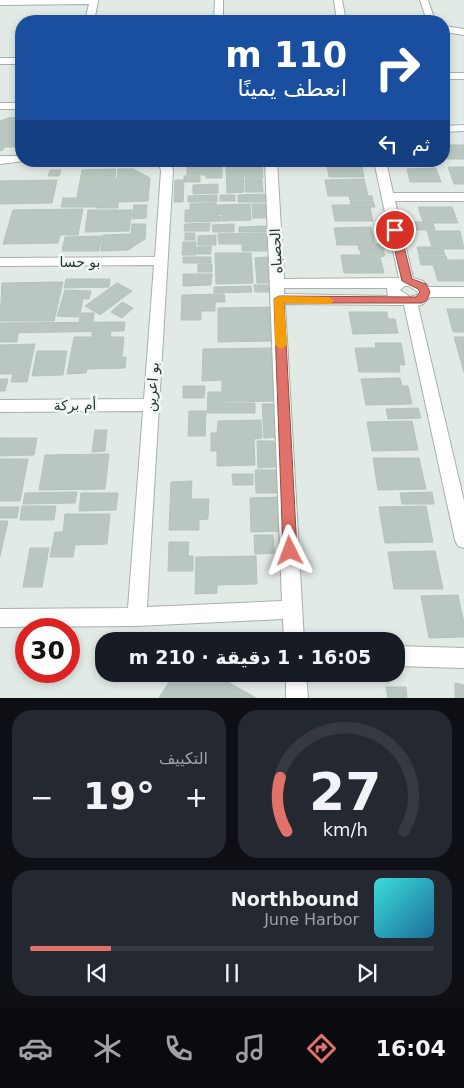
<!DOCTYPE html>
<html lang="ar">
<meta charset="utf-8">
<style>
:root{--surface:#171b24;--page:#242831;--text:#f1f3f6;--muted:#9ea1a6;--line:#363941;--accent:#e0726a}
body{margin:0;font-family:"DejaVu Sans",Vazirmatn,sans-serif;background:var(--page);color:var(--text);direction:rtl;height:100vh;display:flex;flex-direction:column;font-size:19px;white-space:nowrap}
*{box-sizing:border-box;margin:0}
p{font-size:16px;color:var(--muted)}
.icon{flex:none;width:28px;height:28px;fill:none;stroke:currentColor;stroke-width:2;stroke-linecap:round;stroke-linejoin:round}
.map{position:relative;height:698px;overflow:hidden;direction:ltr}
.details{display:flex;flex-direction:column;gap:12px;padding:12px;background:#0d0f14;flex:1}
.details>*{flex:none}
.hud{position:absolute;left:15px;top:15px;width:435px;height:152px;border-radius:20px;box-shadow:0 2px 8px #0003;direction:rtl;background:#1a4fa0;color:#fff;overflow:hidden}
.speed{position:absolute;left:15px;top:618px;display:flex;gap:10px;font-size:25px;font-weight:700;text-align:center}
.speed>*{display:grid;place-content:center;width:65px;height:65px;border-radius:50%;background:var(--surface);box-shadow:0 2px 8px #0003;line-height:1}
.speed .limit{border:8px solid #d22;background:#fff;color:#111}
.pin{position:absolute;display:grid;place-items:center;width:42px;height:42px;color:#fff;margin:-21px;border:2px solid #fff;border-radius:50%;box-shadow:0 1px 5px #0007}
.me{position:absolute;width:55px;margin:-28px;rotate:357deg;stroke-linejoin:round;filter:drop-shadow(0 0 4px #0008)}
.turn{display:flex;align-items:center;gap:18px;height:105px;padding:0 20px;font-size:22px}
.turn .icon{width:65px;height:65px;stroke-width:2.5}
.turn b{display:block;font-size:35px;line-height:42px}
.then{display:flex;align-items:center;height:48px;padding:0 20px;background:#0003;gap:10px;font-size:19px}
.big{font-size:38px;font-weight:700;line-height:1.1}
.details .card{flex:1;display:flex;flex-direction:column;justify-content:center;gap:8px;min-width:0;padding:0 18px;border-radius:20px;background:var(--page)}
.details .dial{align-items:center;gap:0}
.dial svg{height:130px;overflow:visible;fill:none;stroke:var(--line);stroke-width:7;stroke-linecap:round;text-anchor:middle}
.dial text{fill:var(--text);stroke:none}
.song{display:flex;align-items:center;gap:15px}
.cover{width:60px;height:60px;border-radius:8px;background:linear-gradient(135deg,hsl(180 70% 55%),hsl(200 70% 35%))}
.played{height:5px;border-radius:2px;background:linear-gradient(90deg,var(--accent) 20%,var(--line) 20%)}
.keys{display:flex;justify-content:space-around;direction:ltr}
.heat{display:flex;justify-content:space-between;align-items:center;font-size:28px;direction:ltr}
.details .tiles{flex:1;display:grid;gap:12px;grid-template-columns:1fr 1fr}
.card:last-child{grid-column:span 2}
.trip{position:absolute;left:95px;top:632px;width:310px;height:50px;border-radius:20px;background:var(--surface);box-shadow:0 2px 8px #0003;font-weight:700;line-height:50px;text-align:center;direction:rtl}
.dock{display:flex;height:80px;justify-content:space-around;align-items:center;background:#090b0e;color:var(--muted)}
.dock .icon{width:35px;height:35px}
.dock .selected{color:var(--accent)}
.dock b{font-size:22px;color:var(--text)}
.map>svg:first-child{display:block}
</style>
<div class="map">
<svg width="464" height="698" viewBox="0 0 464 698">
<rect width="100%" height="100%" fill="#e2eae5"/>
<path fill="#bac7c0" stroke="#b5c3bb" d="M21 117V147H5L3 150 0 151V121L8 118Z
M444 145H464V159H447Z
M187 161H227L228 163H222V178H206V175H187Z
M326 161H361L364 177H329Z
M243 165 244 192 227 193 226 166Z
M244 166H262L263 178H245Z
M448 167H464V184H454Z
M436 168 441 182H410L407 169Z
M116 169 115 178H100L95 207H61L63 198H77L82 170Z
M118 169H133L150 178 148 201 118 202V208H96L101 179H117Z
M50 170H61L59 176H48Z
M184 176H200V182H184Z
M245 179H262L263 192H246Z
M364 179 368 196H372L373 200H350L349 196H328L325 180Z
M57 180 52 203 0 204V181Z
M175 180H184L183 202H174Z
M218 184V193L193 194V185Z
M266 194 267 202H238V195Z
M217 195V202H188V196Z
M220 195H235V201H220Z
M350 201H373L375 207H370L373 221H335L332 205H351Z
M216 203 217 216H221V221L185 222V210H190V204Z
M250 204 251 220 222 221V214L217 215V205Z
M252 204H265L267 218H253Z
M134 205H147L146 218 132 219Z
M418 207H452L458 223H433L435 230H412L410 222H423Z
M83 209 78 235H60L58 243 3 244 13 210Z
M88 210H132L129 231 85 232Z
M210 223 209 231H184L185 224Z
M132 224H146L145 239 128 250 101 251 103 235 131 234Z
M234 224V232H213L212 225Z
M266 226V232H239V227Z
M371 227 375 244H383L384 249 359 250 358 245H337L334 228Z
M427 231H460L464 249H443L445 255H419L417 247H432Z
M185 233H195V240H185Z
M266 233 267 244H219L218 234Z
M216 235V245H198V236Z
M102 236 99 251H62L65 237Z
M183 242H196V255H182Z
M242 245H267V251H242Z
M211 246V254H197V247Z
M383 250 385 256 380 257 384 273H344L341 255H361L360 251Z
M215 253H251L253 283 216 284Z
M419 256H446L447 260H464V281H438L433 265H421Z
M183 257H211V263H183Z
M268 257 270 283H257L255 258Z
M198 264H212V272H198Z
M183 274H212L211 285 183 286Z
M66 279H110L109 287 64 288Z
M63 282 54 321H0L2 283Z
M117 283 132 291 100 315 85 306Z
M254 285H270V292H255Z
M251 286 252 292 214 293V287Z
M65 290 91 291 89 299H83L79 317 57 316Z
M224 294 225 302H215V311H201V320H181L182 295Z
M122 302 133 308 122 318 111 312Z
M272 307 274 341 218 342V308Z
M447 309H464V332H453Z
M349 312H387L388 319H395L398 333 353 334Z
M81 313H94L93 322H79Z
M125 322 124 331 0 333V323Z
M92 332H111L110 337H124L122 357H126L125 368 87 369 86 373 67 374 74 337H92Z
M0 333H18L17 342H0Z
M454 337H464V372Z
M375 343H401L405 365H399L400 372H359L355 348H376Z
M35 344 27 382H11L13 374H0V345Z
M271 348 274 401 222 402V380L202 381 203 349Z
M37 351H67L63 375 32 376Z
M400 378 402 386H408L412 404 366 405 361 379Z
M0 379H8L5 391H0Z
M183 386H205L204 398H183Z
M208 392H222V403H255V413H207Z
M262 404H276L278 437 264 438Z
M418 408 421 418 388 419 386 409Z
M189 411H206L205 436H188Z
M261 420 262 438 254 439 255 465 217 466V451H211V433H217L218 421Z
M412 421 418 450 372 451 367 422Z
M95 430H107L105 451 92 452Z
M0 438H37L34 455 0 456Z
M257 441H274L276 467 258 468Z
M109 454 105 489 39 490 45 455Z
M373 458H419L426 489 378 490Z
M0 459H28L20 501H0Z
M255 470H277L278 493H256Z
M232 474H253V485H233Z
M192 481 191 499H209L208 519 199 520V530H169L171 482Z
M77 492 75 503 23 504 25 493Z
M432 492 434 504H402L400 493Z
M81 493H118L116 510 79 511Z
M279 497 281 531 251 532 250 498Z
M22 506H56L54 520H20Z
M426 506 433 542 385 543 379 507Z
M0 507H19L17 518H0Z
M65 514H110L107 544 75 545 73 557H50L55 532H63Z
M0 521H8L0 556Z
M254 535H273L274 553 255 554Z
M169 542H189L188 556H193V571H168Z
M30 548H49L42 587H23Z
M435 551 443 589H394L388 552Z
M256 556 257 584 217 585V593L195 594 196 557Z
M458 595 464 623V637L429 638 421 596Z
M174 674H214L256 698H159Z
M455 683 464 685V698H455Z
M386 687H406L407 698H388Z"/>
<g fill="none" stroke-linecap="round" stroke-linejoin="round">
<defs>
<path id="minor" d="M0 0H98V1L94 21H85L89 4 0 5Z
M215 0H223V21H214Z
M334 0H342L346 21H337Z
M420 0H428L435 21H427Z
M444 26 464 29V35L444 32Z
M0 58H21V64H0Z
M444 73H464V79H444Z
M0 103H21V109H0Z
M464 125V131L444 132V126Z
M0 156H21V161H25L0 164Z
M154 161H167L172 166 173 171 147 607 282 601 265 161H277L284 279 399 278 374 161H386L393 193H464V201H395L413 278 423 281 429 287H464V297H430L423 304 418 306 464 501V548L458 546 455 540 404 305 285 304 304 641H284L283 619 137 626 0 627V609L128 608 143 411 0 412V400L144 399 154 265 0 266V258L155 257 161 171 160 167ZM405 286H409L418 292 417 295 410 297 400 290ZM284 288H387L388 296 284 294Z
M396 646 464 648V668L396 666Z
M286 674H306L308 698H286Z"/>
</defs>
<use href="#minor" stroke="#a5b1ab" stroke-width="2"/>
<use href="#minor" fill="#fff" fill-rule="evenodd"/>
</g>
<path fill="#e0726a" stroke="#924a45" d="M395 227 400 230 412 279 426 284 430 292 427 300 422 303H284L297 551 295 555 290 557 285 555 283 551 274 299 279 296 416 297 420 292 418 289 402 281 390 230Z"/>
<path fill="#f59e0b" d="M279 296 329 297 334 301 329 304 284 303 287 345 281 349 275 345 274 299Z"/>
<g text-anchor="middle" stroke-width="5" stroke-linejoin="round" paint-order="stroke">
<g font-size="14" fill="#24392f" stroke="#f2f7f3">
<text transform="translate(276 251) rotate(-93)" y="5">الحصباه</text>
<text x="80" y="267">بو حسا</text>
<text transform="translate(152 387) rotate(-86)" y="5">بو اعرين</text>
<text transform="translate(75 405) rotate(-1)" y="5">أم بركة</text>
</g>
</g>
</svg>
<div class="speed"><div class="limit">30</div></div>
<div class="pin" style="left:395px;top:230px;background:#d93025"><svg class="icon" aria-label="arrive" viewBox="0 0 24 24"><path d="M6 21V4h12l-3 4 3 4H6"/></svg></div>
<svg class="me" style="left:290px;top:551px" viewBox="-20 -20 40 40"><path d="M0-17L14 15 0 8-14 15z" fill="#e0726a" stroke="#fff" stroke-width="4"/></svg>
<div class="trip">16:05 · 1 دقيقة · 210 m</div>
<div class="hud">
<div class="turn"><svg class="icon" aria-label="right" viewBox="0 0 24 24"><path d="M7 20v-9h11M14 6l5 5-5 5"/></svg><div><b>110 m</b>انعطف يمينًا</div></div>
<div class="then">ثم<svg class="icon" aria-label="left" viewBox="0 0 24 24"><path d="M17 20v-9H6M10 6l-5 5 5 5"/></svg></div>
</div>
</div>
<section class="details">
<div class="tiles">
<div class="card dial"><svg viewBox="0 0 100 80">
<path d="M14 69A42 42 0 1 1 86 69"/>
<path d="M14 69A42 42 0 0 1 10 36" stroke="#e0726a"/>
<text x="50" y="56" font-size="32" font-weight="700">27</text>
<text x="50" y="72" font-size="11">km/h</text>
</svg></div>
<div class="card"><p>التكييف</p>
<div class="heat"><a>−</a><b class="big">19°</b><a>+</a></div>
</div>
<div class="card">
<div class="song"><i class="cover"></i><div><b>Northbound</b><p>June Harbor</p></div></div>
<div class="played"></div>
<div class="keys"><svg class="icon" aria-label="previous" viewBox="0 0 24 24"><path d="M18 5L8 12l10 7zM5 5v14"/></svg><svg class="icon" aria-label="pause" viewBox="0 0 24 24"><path d="M8 5v14M16 5v14"/></svg><svg class="icon" aria-label="next" viewBox="0 0 24 24"><path d="M6 5l10 7-10 7zM19 5v14"/></svg></div>
</div>
</div>
</section>
<nav class="dock">
<b>16:04</b>
<svg class="icon selected" aria-label="directions" viewBox="0 0 24 24"><path d="M12 3l9 9-9 9-9-9zM9 14v-3h6M13 9l2 2-2 2"/></svg>
<svg class="icon" aria-label="music" viewBox="0 0 24 24"><path d="M9 18V5l10-2v13"/><circle cx="6" cy="18" r="3"/><circle cx="16" cy="16" r="3"/></svg>
<svg class="icon" aria-label="phone" viewBox="0 0 24 24"><path d="M5 4h4l2 5-3 2q2 4 5 5l2-3 5 2v4C11 20 4 13 5 4z"/></svg>
<svg class="icon" aria-label="climate" viewBox="0 0 24 24"><path d="M12 3v18M4 7l16 10M4 17L20 7"/></svg>
<svg class="icon" aria-label="car" viewBox="0 0 24 24"><path d="M5 17H2v-5l4-1 3-4h7l3 4 3 1v5h-3M9 17h6M6 11h13"/><circle cx="7" cy="17" r="2"/><circle cx="17" cy="17" r="2"/></svg>
</nav>
